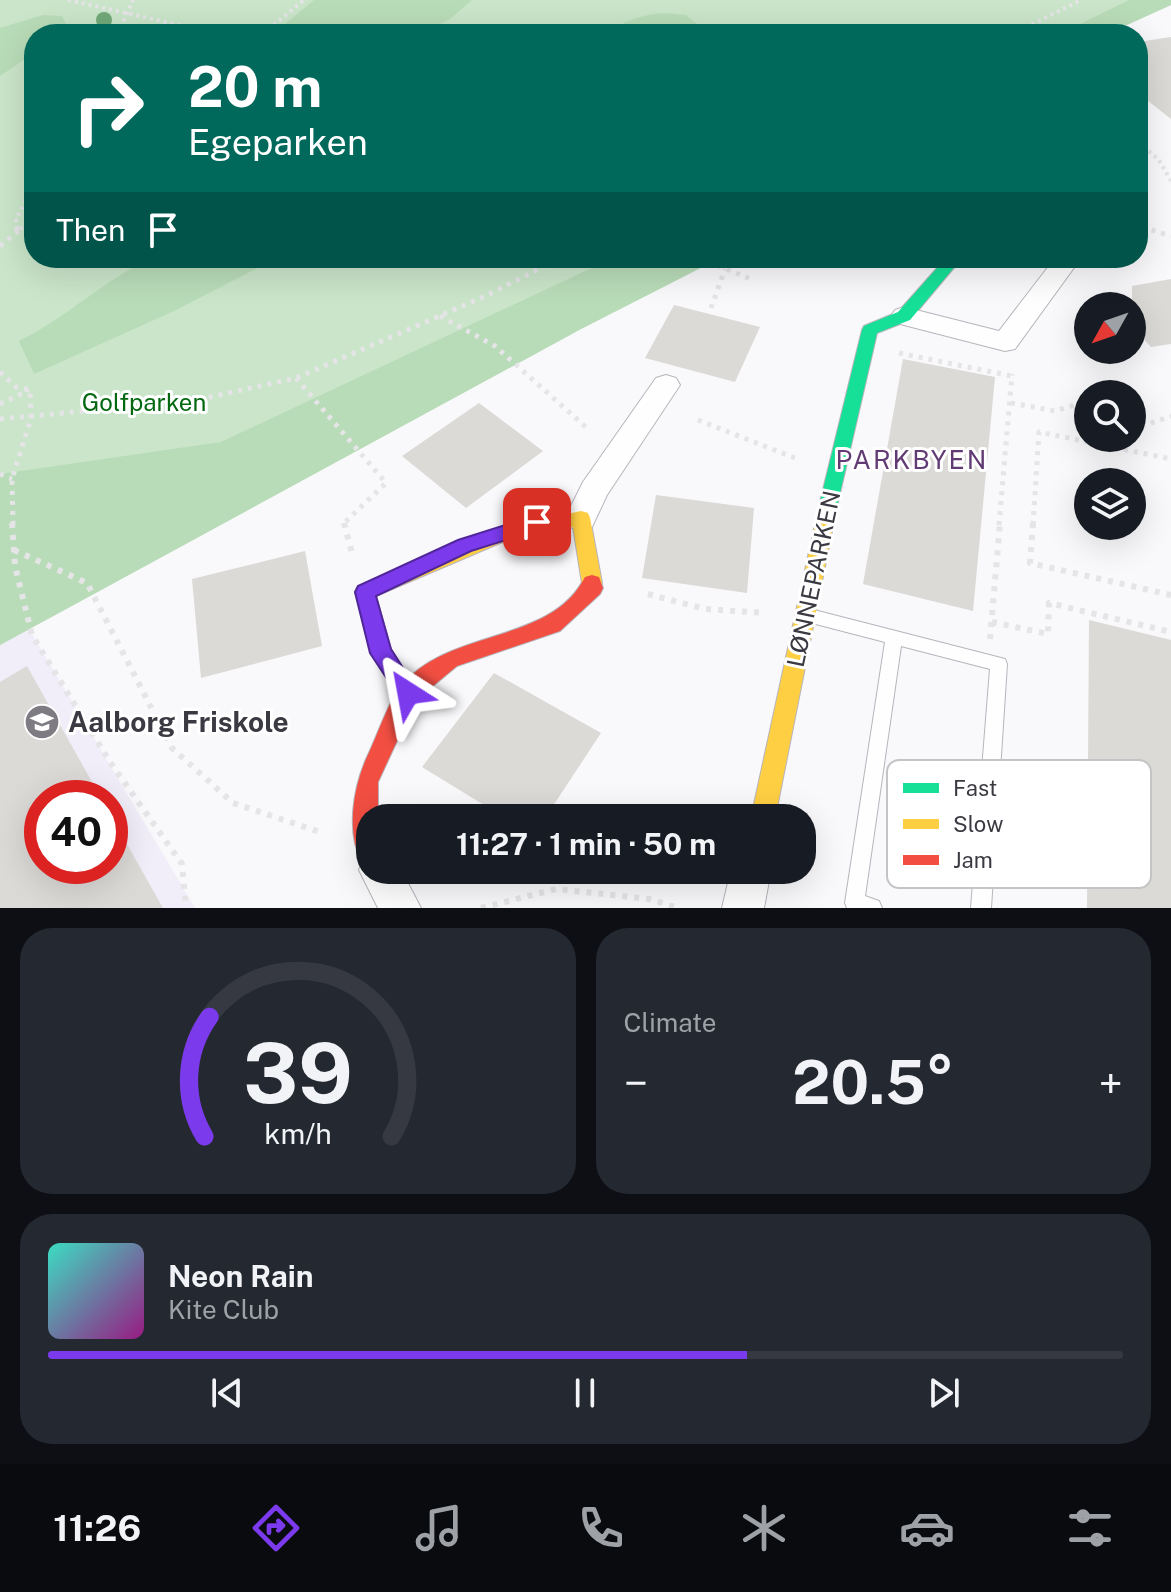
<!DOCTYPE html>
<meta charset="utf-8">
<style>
:root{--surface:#171b24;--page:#242831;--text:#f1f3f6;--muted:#9ea1a6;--line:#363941;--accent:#7c3aed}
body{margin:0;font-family:"Public Sans",sans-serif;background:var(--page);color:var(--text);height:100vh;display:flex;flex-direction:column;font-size:30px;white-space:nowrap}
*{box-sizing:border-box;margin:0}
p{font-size:26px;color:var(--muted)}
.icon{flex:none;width:44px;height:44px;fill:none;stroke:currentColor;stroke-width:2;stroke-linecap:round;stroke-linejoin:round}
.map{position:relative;height:908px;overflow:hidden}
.drawer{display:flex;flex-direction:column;gap:20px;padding:20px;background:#0d0f14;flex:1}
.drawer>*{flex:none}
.hud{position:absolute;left:24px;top:24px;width:1124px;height:244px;border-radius:32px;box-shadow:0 8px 32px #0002;background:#00695c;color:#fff;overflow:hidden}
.needle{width:52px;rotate:230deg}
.controls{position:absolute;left:1074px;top:292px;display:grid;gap:16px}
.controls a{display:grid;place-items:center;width:72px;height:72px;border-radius:50%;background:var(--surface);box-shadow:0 8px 32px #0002;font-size:40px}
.speed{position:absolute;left:24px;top:780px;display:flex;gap:16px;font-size:40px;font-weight:700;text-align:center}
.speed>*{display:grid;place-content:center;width:104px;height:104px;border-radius:50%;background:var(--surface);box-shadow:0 8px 32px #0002;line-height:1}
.speed .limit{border:12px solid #d22;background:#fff;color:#111}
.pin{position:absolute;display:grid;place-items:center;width:68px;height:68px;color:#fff;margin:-34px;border-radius:16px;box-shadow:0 4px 12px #0006}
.me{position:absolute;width:88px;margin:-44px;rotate:326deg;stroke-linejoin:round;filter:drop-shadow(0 0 6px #0008)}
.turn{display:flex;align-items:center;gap:28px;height:168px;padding:0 32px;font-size:36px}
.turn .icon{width:104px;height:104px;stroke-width:2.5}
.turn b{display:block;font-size:56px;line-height:68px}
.then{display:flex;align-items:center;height:76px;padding:0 32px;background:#0003;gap:16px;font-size:30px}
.big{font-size:60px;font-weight:700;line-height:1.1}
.drawer .card{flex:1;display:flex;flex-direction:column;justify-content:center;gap:12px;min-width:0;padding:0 28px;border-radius:32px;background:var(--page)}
.drawer .dial{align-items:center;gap:0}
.dial svg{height:208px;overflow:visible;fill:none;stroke:var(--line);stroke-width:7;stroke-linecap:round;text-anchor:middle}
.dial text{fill:var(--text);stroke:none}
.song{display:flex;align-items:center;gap:24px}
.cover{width:96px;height:96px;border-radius:12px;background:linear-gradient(135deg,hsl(170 70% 55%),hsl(310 70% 35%))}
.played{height:8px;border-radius:4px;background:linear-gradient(90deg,var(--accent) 65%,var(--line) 65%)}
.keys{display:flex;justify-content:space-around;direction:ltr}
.heat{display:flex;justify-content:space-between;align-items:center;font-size:44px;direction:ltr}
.drawer .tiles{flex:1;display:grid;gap:20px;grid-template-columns:1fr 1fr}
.card:last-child{grid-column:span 2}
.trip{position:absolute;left:356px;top:804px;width:460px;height:80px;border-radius:32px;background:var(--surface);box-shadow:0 8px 32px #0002;font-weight:700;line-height:80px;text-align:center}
.menu{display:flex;height:128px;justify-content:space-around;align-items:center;background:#090b0e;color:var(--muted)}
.menu .icon{width:56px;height:56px}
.menu .active{color:var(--accent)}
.menu b{font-size:36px;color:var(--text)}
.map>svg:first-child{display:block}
</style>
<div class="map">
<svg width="1171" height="908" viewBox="0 0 1171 908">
<rect width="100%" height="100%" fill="#f9f8fb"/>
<path fill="#f1eef9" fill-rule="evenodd" d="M29 629 195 908H0V645ZM42 798H110V866H42Z"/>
<path fill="#cae5ca" d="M0 0H1171V5L1107 34H34V258H720L581 329 0 645Z"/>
<path fill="#b9dcb8" d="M314 0H472L450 19 420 34H282L286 23Z
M1129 0H1171V5L1107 34H1060Z
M665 13 686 15 708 33 608 34C623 20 645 14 665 13Z
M43 15 62 16 67 26 60 34H34V53L0 76V28Z
M151 258H277L174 311 34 374 19 341C66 318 103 281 151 258Z
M613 258H720L581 329 0 645V474L221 442Z"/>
<path fill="#dcdad7" d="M1171 37V119L1138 93V42Z
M1171 279V344L1151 347 1132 326V286Z
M674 305 760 327 735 382 645 358Z
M903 359 995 377 973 611 863 584Z
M479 403 543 451 466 508 402 456Z
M656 495 754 508 747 593 642 578Z
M305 551 322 646 201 678 192 579Z
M1089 620 1171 640V908H1087Z
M27 666 101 798H42V866H110V814L163 908H0V682Z
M494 673 601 733 545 818H505L422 767Z"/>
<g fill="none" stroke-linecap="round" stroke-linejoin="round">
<defs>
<path id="lane" d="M810 609 1005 659 1007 664 991 908H971L990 669 901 646 865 896 879 901 882 908H847L845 903 885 642 804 621 802 616 804 611Z"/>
<path id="street" d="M1055 258H1081L1015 349 1005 351 904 325 895 322 891 316 895 310 904 307 999 331Z
M666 375 676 378 680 385 607 495 592 527 581 530 570 527 565 518 583 482 656 378Z
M370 854V870H401L421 908H378L359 870 365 856Z
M731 870H771L764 908H722Z"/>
<path id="fast" d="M946 258H962L910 320 877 333 837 506 835 511H821L819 506 862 330 864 326 898 312Z"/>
<path id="slow" d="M828 499 835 501 837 506 775 818H751L819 506 821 501Z
M581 511 588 513 590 518 602 583 599 589 592 591 585 589 582 583 573 527 500 543 376 596 391 650 419 693 416 700 408 703 400 700 371 653 355 592 358 586 490 531Z"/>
<path id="jam" d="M592 575 599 577 603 588 600 594 560 631 457 666 416 700 378 782V818H370V867L362 863C346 832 353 788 367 757 376 739 389 700 401 686 450 627 551 645 585 577Z"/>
</defs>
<use href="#lane" stroke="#b7b5bb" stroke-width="2"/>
<use href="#street" stroke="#b7b5bb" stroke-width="2"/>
<use href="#fast" stroke="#b7b5bb" stroke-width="2"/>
<use href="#slow" stroke="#b7b5bb" stroke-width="2"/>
<use href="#jam" stroke="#b7b5bb" stroke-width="2"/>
<path stroke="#e5e4e6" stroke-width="4" stroke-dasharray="3 4" stroke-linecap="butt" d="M68 0 219 34
M118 34 133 0
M263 34 304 0
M1013 34 1081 0
M1138 142 1159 160 1171 181
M1138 226 1148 229
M17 229 16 219 34 185
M20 229 34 218"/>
<path stroke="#e5e4e6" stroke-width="5" stroke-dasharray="4 6" stroke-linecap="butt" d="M17 227V232
M1142 227 1171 236
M0 246 23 227
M699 258 751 279
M711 308 725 269
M440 316 495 346 588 429
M899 353 1012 376
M0 372 16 387 30 390 31 418 12 479 13 525
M296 378 386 483 342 525
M1011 403 1055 411 1088 401
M0 404 29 390
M0 419 192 401 296 378 481 298 561 258
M698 420 800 460
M1132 430 1171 416
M0 474 12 479
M999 525 1012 374
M1033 525 1039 432 1171 459"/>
<path stroke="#e5e4e6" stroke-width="6" stroke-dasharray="5 7" stroke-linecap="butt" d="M12 523 15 566 32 635 110 762 182 864 186 908
M344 523 353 557
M1033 523 1030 563 1171 595
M14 550 87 583 172 748 233 803 323 833
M648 594 705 609 766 613
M992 622 1048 634 1049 603 1171 632
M990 639 1000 523
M481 908 556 889 649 899 678 908"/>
<use href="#lane" fill="#fefefe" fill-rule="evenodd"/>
<use href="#street" fill="#fefefe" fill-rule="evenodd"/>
<use href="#fast" fill="#16e098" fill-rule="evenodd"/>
<use href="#slow" fill="#ffcf43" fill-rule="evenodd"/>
<use href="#jam" fill="#f24e42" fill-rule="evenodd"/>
</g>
<circle fill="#72a979" cx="104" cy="20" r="8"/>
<path fill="#7c3aed" stroke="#51269a" stroke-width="2" d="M537 515 544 517 547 522 544 528 471 551 376 596 391 649 419 693 416 700 408 702 401 700 370 653 355 592 358 586 458 540Z"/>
<defs>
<symbol id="school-disc" viewBox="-11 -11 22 22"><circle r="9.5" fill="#7e7c82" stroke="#fff"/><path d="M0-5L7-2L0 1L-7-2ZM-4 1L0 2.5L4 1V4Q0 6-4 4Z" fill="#fff"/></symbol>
</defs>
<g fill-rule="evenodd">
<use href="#school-disc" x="22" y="702" width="40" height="40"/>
</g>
<g text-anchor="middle" stroke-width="6" stroke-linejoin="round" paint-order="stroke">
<g font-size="24" fill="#03680f" stroke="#fff">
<text x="144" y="411">Golfparken</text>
</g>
<g font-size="24" fill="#3b3941" stroke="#fff">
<text transform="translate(814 579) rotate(-78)" y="8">LØNNEPARKEN</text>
</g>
<g font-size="26" letter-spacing="2" fill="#623b74" stroke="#fff">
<text x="912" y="469">PARKBYEN</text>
</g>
<g font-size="28" font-weight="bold" fill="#3b3941" stroke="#fff" text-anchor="start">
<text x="68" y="732">Aalborg Friskole</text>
</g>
</g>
<rect x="887" y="760" width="264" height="128" rx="12" fill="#fff" stroke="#c4c4c6" stroke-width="2"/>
<rect x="903" y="783" width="36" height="10" fill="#16e098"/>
<rect x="903" y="819" width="36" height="10" fill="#ffcf43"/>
<rect x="903" y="855" width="36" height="10" fill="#f24e42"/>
<g font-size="22" fill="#3b3941">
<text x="953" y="796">Fast</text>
<text x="953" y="832">Slow</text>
<text x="953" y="868">Jam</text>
</g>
</svg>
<div class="controls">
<a><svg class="needle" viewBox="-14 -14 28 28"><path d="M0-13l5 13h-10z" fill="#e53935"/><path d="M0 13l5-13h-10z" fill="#9ea1a6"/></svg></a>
<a><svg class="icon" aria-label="search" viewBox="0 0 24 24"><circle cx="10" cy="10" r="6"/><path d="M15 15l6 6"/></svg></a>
<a><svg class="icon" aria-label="layers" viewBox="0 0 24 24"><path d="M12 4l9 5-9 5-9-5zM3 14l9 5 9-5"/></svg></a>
</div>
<div class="speed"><div class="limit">40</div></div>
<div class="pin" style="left:537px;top:522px;background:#d93025"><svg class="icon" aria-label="arrive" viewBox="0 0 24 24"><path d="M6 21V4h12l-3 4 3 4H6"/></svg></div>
<svg class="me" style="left:408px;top:693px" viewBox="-20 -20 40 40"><path d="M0-17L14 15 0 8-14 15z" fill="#7c3aed" stroke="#fff" stroke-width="4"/></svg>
<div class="trip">11:27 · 1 min · 50 m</div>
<div class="hud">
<div class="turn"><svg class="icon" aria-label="right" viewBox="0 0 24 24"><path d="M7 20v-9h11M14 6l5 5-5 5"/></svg><div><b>20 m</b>Egeparken</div></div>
<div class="then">Then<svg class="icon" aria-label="arrive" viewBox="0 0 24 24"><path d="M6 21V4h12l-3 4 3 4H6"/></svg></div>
</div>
</div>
<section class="drawer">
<div class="tiles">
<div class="card dial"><svg viewBox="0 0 100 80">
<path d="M14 69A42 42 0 1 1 86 69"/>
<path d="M14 69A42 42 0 0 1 16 23" stroke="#7c3aed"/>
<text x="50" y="56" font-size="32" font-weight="700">39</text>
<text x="50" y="72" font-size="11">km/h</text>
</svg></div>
<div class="card"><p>Climate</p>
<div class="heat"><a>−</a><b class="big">20.5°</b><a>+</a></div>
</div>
<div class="card">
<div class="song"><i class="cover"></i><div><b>Neon Rain</b><p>Kite Club</p></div></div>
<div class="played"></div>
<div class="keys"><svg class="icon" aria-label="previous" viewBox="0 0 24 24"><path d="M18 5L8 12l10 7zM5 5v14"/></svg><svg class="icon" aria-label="pause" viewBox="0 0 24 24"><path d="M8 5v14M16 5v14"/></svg><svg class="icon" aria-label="next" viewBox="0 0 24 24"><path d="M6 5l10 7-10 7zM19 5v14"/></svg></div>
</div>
</div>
</section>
<nav class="menu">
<b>11:26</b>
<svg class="icon active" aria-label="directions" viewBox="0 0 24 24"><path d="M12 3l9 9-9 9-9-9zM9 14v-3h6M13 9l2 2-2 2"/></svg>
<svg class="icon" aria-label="music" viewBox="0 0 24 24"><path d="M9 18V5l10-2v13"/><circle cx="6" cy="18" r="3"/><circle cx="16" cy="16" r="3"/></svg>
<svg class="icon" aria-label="phone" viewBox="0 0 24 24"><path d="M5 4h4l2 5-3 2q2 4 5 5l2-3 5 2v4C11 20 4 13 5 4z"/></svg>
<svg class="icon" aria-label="climate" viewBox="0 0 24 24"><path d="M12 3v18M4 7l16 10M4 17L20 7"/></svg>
<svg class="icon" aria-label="car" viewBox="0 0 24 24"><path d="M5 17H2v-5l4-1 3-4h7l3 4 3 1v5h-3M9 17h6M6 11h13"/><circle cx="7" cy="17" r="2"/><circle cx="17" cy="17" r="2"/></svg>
<svg class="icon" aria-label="filters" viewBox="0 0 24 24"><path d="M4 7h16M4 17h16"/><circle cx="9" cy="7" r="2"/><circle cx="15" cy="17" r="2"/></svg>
</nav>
